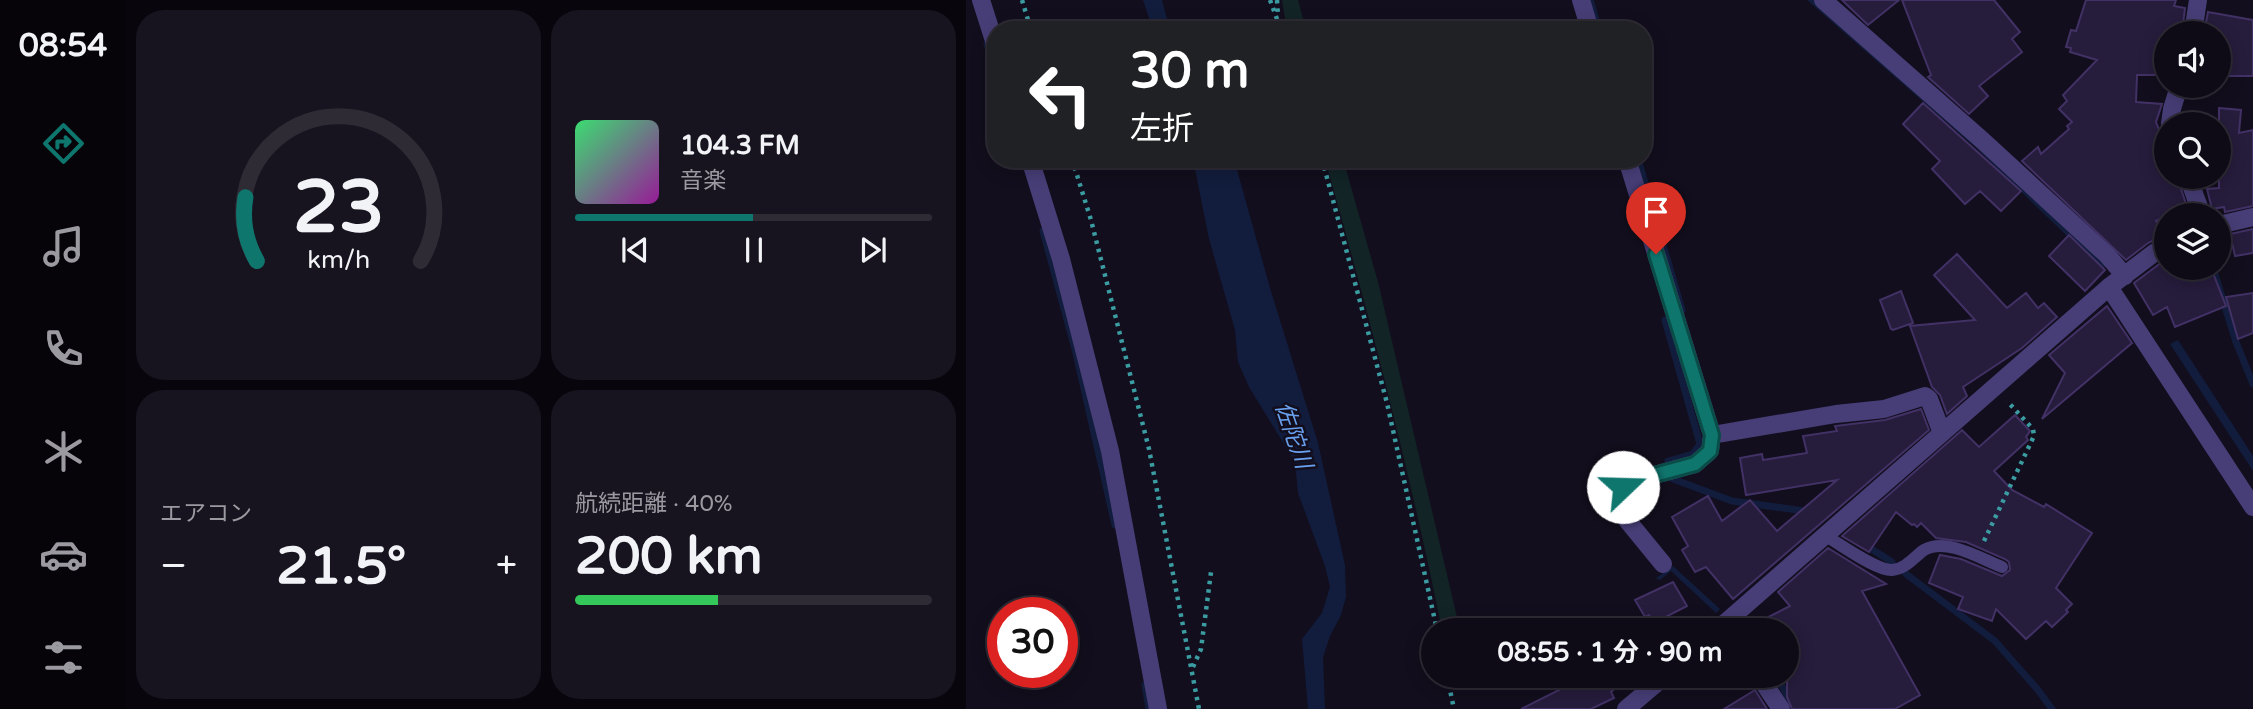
<!DOCTYPE html>
<html lang="ja">
<meta charset="utf-8">
<style>
:root{--surface:#0e0a16;--page:#17131f;--text:#f1f3f6;--muted:#9b9aa1;--line:#2e2b35;--accent:#0f766e}
body{margin:0;font-family:"Varela Round","Noto Sans JP",sans-serif;background:var(--page);color:var(--text);height:100vh;display:flex;flex-direction:column;font-size:26px;white-space:nowrap}
*{box-sizing:border-box;margin:0}
p{font-size:23px;color:var(--muted)}
.icon{flex:none;width:38px;height:38px;fill:none;stroke:currentColor;stroke-width:2;stroke-linecap:round;stroke-linejoin:round}
.map{position:relative;flex:1;overflow:hidden}
.details{display:flex;flex-direction:column;gap:10px;padding:10px;background:#08060c;width:840px}
.details>*{flex:none}
.guide{position:absolute;left:21px;top:21px;width:665px;height:147px;border-radius:28px;box-shadow:0 4px 18px #0003,0 0 0 2px var(--line);background:#202124;color:#fff;overflow:hidden}
.fabs{position:absolute;left:1188px;top:21px;display:grid;gap:14px}
.fabs a{display:grid;place-items:center;width:77px;height:77px;border-radius:50%;background:var(--surface);box-shadow:0 4px 18px #0003,0 0 0 2px var(--line);font-size:35px}
.speed{position:absolute;left:21px;top:597px;display:flex;gap:14px;font-size:35px;font-weight:700;text-align:center}
.speed>*{display:grid;place-content:center;width:91px;height:91px;border-radius:50%;background:var(--surface);box-shadow:0 4px 18px #0003,0 0 0 2px var(--line);line-height:1}
.speed .limit{border:10px solid #d22;background:#fff;color:#111}
.pin{position:absolute;display:grid;place-items:center;width:60px;height:60px;color:#fff;margin:-72px -30px;border-radius:50% 50% 50% 0;rotate:-45deg;box-shadow:0 0 7px #0007}
.pin .icon{rotate:45deg}
.me{position:absolute;width:77px;margin:-38px;rotate:69deg;stroke-linejoin:round;filter:drop-shadow(0 0 5px #0008)}
.turn{display:flex;align-items:center;gap:24px;height:147px;padding:0 28px;font-size:32px}
.turn .icon{width:91px;height:91px;stroke-width:2.5}
.turn b{display:block;font-size:49px;line-height:60px}
.big{font-size:52px;font-weight:700;line-height:1.1}
.details .card{flex:1;display:flex;flex-direction:column;justify-content:center;gap:10px;min-width:0;padding:0 24px;border-radius:28px;background:var(--page)}
.details .dial{align-items:center;gap:0}
.dial svg{height:182px;overflow:visible;fill:none;stroke:var(--line);stroke-width:7;stroke-linecap:round;text-anchor:middle}
.dial text{fill:var(--text);stroke:none}
.song{display:flex;align-items:center;gap:21px}
.cover{width:84px;height:84px;border-radius:10px;background:linear-gradient(135deg,hsl(140 70% 55%),hsl(300 70% 35%))}
.played{height:7px;border-radius:4px;background:linear-gradient(90deg,var(--accent) 50%,var(--line) 50%)}
.keys{display:flex;justify-content:space-around;direction:ltr}
.heat{display:flex;justify-content:space-between;align-items:center;font-size:38px;direction:ltr}
.charge{height:10px;border-radius:5px;background:linear-gradient(90deg,#34c759 40%,var(--line) 0)}
.details .tiles{flex:1;display:grid;gap:10px;grid-template-columns:repeat(2,1fr)}
.trip{position:absolute;left:455px;top:618px;width:378px;height:70px;border-radius:35px;background:var(--surface);box-shadow:0 4px 18px #0003,0 0 0 2px var(--line);font-weight:700;line-height:70px;text-align:center}
main{display:flex;flex:1;min-height:0}
.dock{display:flex;flex-direction:column;width:126px;justify-content:space-around;align-items:center;background:#060409;color:var(--muted)}
.dock .icon{width:49px;height:49px}
.dock .active{color:var(--accent)}
.dock b{font-size:32px;color:var(--text)}
.map>svg:first-child{display:block}
</style>
<main>
<nav class="dock">
<b>08:54</b>
<svg class="icon active" aria-label="directions" viewBox="0 0 24 24"><path d="M12 3l9 9-9 9-9-9zM9 14v-3h6M13 9l2 2-2 2"/></svg>
<svg class="icon" aria-label="music" viewBox="0 0 24 24"><path d="M9 18V5l10-2v13"/><circle cx="6" cy="18" r="3"/><circle cx="16" cy="16" r="3"/></svg>
<svg class="icon" aria-label="phone" viewBox="0 0 24 24"><path d="M5 4h4l2 5-3 2q2 4 5 5l2-3 5 2v4C11 20 4 13 5 4z"/></svg>
<svg class="icon" aria-label="climate" viewBox="0 0 24 24"><path d="M12 3v18M4 7l16 10M4 17L20 7"/></svg>
<svg class="icon" aria-label="car" viewBox="0 0 24 24"><path d="M5 17H2v-5l4-1 3-4h7l3 4 3 1v5h-3M9 17h6M6 11h13"/><circle cx="7" cy="17" r="2"/><circle cx="17" cy="17" r="2"/></svg>
<svg class="icon" aria-label="filters" viewBox="0 0 24 24"><path d="M4 7h16M4 17h16"/><circle cx="9" cy="7" r="2"/><circle cx="15" cy="17" r="2"/></svg>
</nav>
<section class="details">
<div class="tiles">
<div class="card dial"><svg viewBox="0 0 100 80">
<path d="M14 69A42 42 0 1 1 86 69"/>
<path d="M14 69A42 42 0 0 1 9 41" stroke="#0f766e"/>
<text x="50" y="56" font-size="32" font-weight="700">23</text>
<text x="50" y="72" font-size="11">km/h</text>
</svg></div>
<div class="card">
<div class="song"><i class="cover"></i><div><b>104.3 FM</b><p>音楽</p></div></div>
<div class="played"></div>
<div class="keys"><svg class="icon" aria-label="previous" viewBox="0 0 24 24"><path d="M18 5L8 12l10 7zM5 5v14"/></svg><svg class="icon" aria-label="pause" viewBox="0 0 24 24"><path d="M8 5v14M16 5v14"/></svg><svg class="icon" aria-label="next" viewBox="0 0 24 24"><path d="M6 5l10 7-10 7zM19 5v14"/></svg></div>
</div>
<div class="card"><p>エアコン</p>
<div class="heat"><a>−</a><b class="big">21.5°</b><a>+</a></div>
</div>
<div class="card"><p>航続距離 · 40%</p><b class="big">200 km</b><div class="charge"></div></div>
</div>
</section>
<div class="map">
<svg width="1287" height="709" viewBox="0 0 1287 709">
<rect width="100%" height="100%" fill="#120e1d"/>
<path fill="#122426" d="M316 0H332L340 30H321Z
M359 159H377L412 282 494 630H476C444 471 403 315 359 159Z"/>
<path fill="#121d3d" d="M177 0H196L204 30H187Z
M841 0H849L1024 155 1140 266 1136 270 1009 147Z
M227 159H268L304 288 352 443 379 565 380 597 375 615 364 636 357 657 359 709H342L336 639 356 613 364 587 359 566 332 493 329 462 283 387 272 362 269 330 243 239Z
M1212 340 1287 456V471L1204 344Z
M707 566 754 609 750 613 705 571 694 580 690 578Z"/>
<g fill="none" stroke-linecap="round" stroke-linejoin="round">
<path stroke="#121d3d" stroke-width="7" d="M624 0 633 30
M21 44 30 73
M672 159 716 310
M77 231 109 349 149 525
M1247 268 1270 342 1287 384
M708 319 699 320 734 444 727 454 702 461 707 479 766 501 846 512
M899 545 926 562
M940 574 1029 641 1072 690 1086 709
M810 676 829 709
M179 685 183 709"/>
</g>
<path fill="#261c3c" stroke="#423165" stroke-width="2" d="M876 0H933L902 25Z
M936 0H1028L1054 32 1046 39 1056 52 1013 86 1022 96 1003 114 962 77 965 75Z
M1120 0H1210L1208 6 1219 8 1216 33H1200V75H1171L1170 102 1196 104 1190 122 1200 148V177H1211L1221 207 1190 221 1200 234 1182 243 1160 260 1056 161 1072 147 1075 154 1103 129 1101 126 1106 122 1093 109 1101 101 1097 95 1131 60 1104 52 1105 48 1100 47 1105 30 1110 31Z
M1242 12 1287 20V76H1253V33H1238Z
M957 103 1055 191 1035 211 1014 191 999 204 966 169 974 161 937 124Z
M1253 108 1275 110 1273 133 1287 130V206L1259 212 1258 207 1246 209 1241 189 1253 188Z
M1287 229V253L1269 256 1264 234Z
M1103 235 1139 270 1119 291 1083 256Z
M991 254 1041 308 1060 293 1072 308 1078 303 1091 317 1056 348 997 387 1001 396 981 414 974 395 966 387 944 326 1009 320 968 275Z
M1200 259V268H1245L1260 306 1209 327 1201 307 1187 315 1168 283Z
M935 291 947 323 927 330 925 329 914 300Z
M1287 293V333L1272 339 1260 297Z
M1141 306 1166 343 1076 419 1099 373 1083 355Z
M955 409 963 430 767 599 740 567 729 572 716 550 722 546 706 517 742 496 756 521 784 500 811 531 871 480 780 495 774 458 796 454 797 460 841 453 837 436 871 431 869 426 919 420Z
M1049 415 1064 431 1060 437 1062 440 1028 471 1046 490 1078 507 1080 504 1126 533 1090 588 1106 604 1100 610 1102 612 1086 627 1080 621 1060 639 1030 609 1026 621 992 609 997 597 963 583 974 555 995 559 1036 576 1044 570 1043 562 1039 559 1000 542 970 538 955 523 951 527 948 524 946 525 930 512 903 552 876 536 996 430 1013 447Z
M862 548 920 584 896 591 954 695 929 709H826L821 697V630H777L824 606 812 592Z
M707 582 721 606 688 623 683 615 679 617 669 600Z
M586 676H640L647 690 645 692 648 698 625 709H555L593 690Z
M789 690 801 709H758Z"/>
<g fill="none" stroke-linecap="round" stroke-linejoin="round">
<path stroke="#3b9ca2" stroke-width="4.5" stroke-dasharray="3.5 5" stroke-linecap="butt" d="M56 0 65 30
M304 0 315 30
M311 0 312 16
M106 159 125 220 183 449 233 709
M356 159 421 403 471 630
M1018 541 1068 436 1067 429 1041 401
M227 667 235 649 245 572
M481 676 488 709"/>
<path stroke="#473e77" stroke-width="12" d="M858 535C873 543 910 571 926 570 940 569 948 557 958 550 981 537 1015 559 1036 567"/>
<path stroke="#473e77" stroke-width="18" d="M15 0 30 47
M615 0 624 30
M857 0 1016 140 1141 255 1159 276
M1227 33 1232 0
M1204 124 1206 109 1213 86
M64 159 95 259 144 451 192 709
M661 159 746 435 744 451 729 464 670 480 657 487 655 492 657 511 661 520 697 564
M1222 177 1236 215
M1253 225 1287 217
M746 435 870 414 918 409 959 396 963 399 976 433
M751 630 1143 287 1188 253 1200 246
M793 676 815 709
M660 709 699 676"/>
<path stroke="#473e77" stroke-width="18" d="M1143 287 1287 507"/>
</g>
<g fill="none" stroke-linecap="round" stroke-linejoin="round">
<defs>
<path id="route" d="M657 487 670 480 729 464 744 451 746 435 690 254"/>
</defs>
<use href="#route" stroke="#0a4d48" stroke-width="18"/>
<use href="#route" stroke="#0f766e" stroke-width="12"/>
</g>
<g text-anchor="middle" stroke-width="5" stroke-linejoin="round" paint-order="stroke">
<g font-size="23" font-style="italic" fill="#69a0ee" stroke="#120e1d">
<text transform="translate(328 435) rotate(71)" y="8">佐陀川</text>
</g>
</g>
</svg>
<div class="fabs">
<a><svg class="icon" aria-label="sound" viewBox="0 0 24 24"><path d="M4 9h4l5-4v14l-5-4H4zM17 9q2 3 0 6"/></svg></a>
<a><svg class="icon" aria-label="search" viewBox="0 0 24 24"><circle cx="10" cy="10" r="6"/><path d="M15 15l6 6"/></svg></a>
<a><svg class="icon" aria-label="layers" viewBox="0 0 24 24"><path d="M12 4l9 5-9 5-9-5zM3 14l9 5 9-5"/></svg></a>
</div>
<div class="speed"><div class="limit">30</div></div>
<div class="pin" style="left:690px;top:254px;background:#d93025"><svg class="icon" aria-label="arrive" viewBox="0 0 24 24"><path d="M6 21V4h12l-3 4 3 4H6"/></svg></div>
<svg class="me" style="left:657px;top:487px" viewBox="-20 -20 40 40"><circle r="19" fill="#fff"/><path d="M0-13L10 11 0 6-10 11z" fill="#0f766e"/></svg>
<div class="trip">08:55 · 1 分 · 90 m</div>
<div class="guide">
<div class="turn"><svg class="icon" aria-label="left" viewBox="0 0 24 24"><path d="M17 20v-9H6M10 6l-5 5 5 5"/></svg><div><b>30 m</b>左折</div></div>
</div>
</div>
</main>
